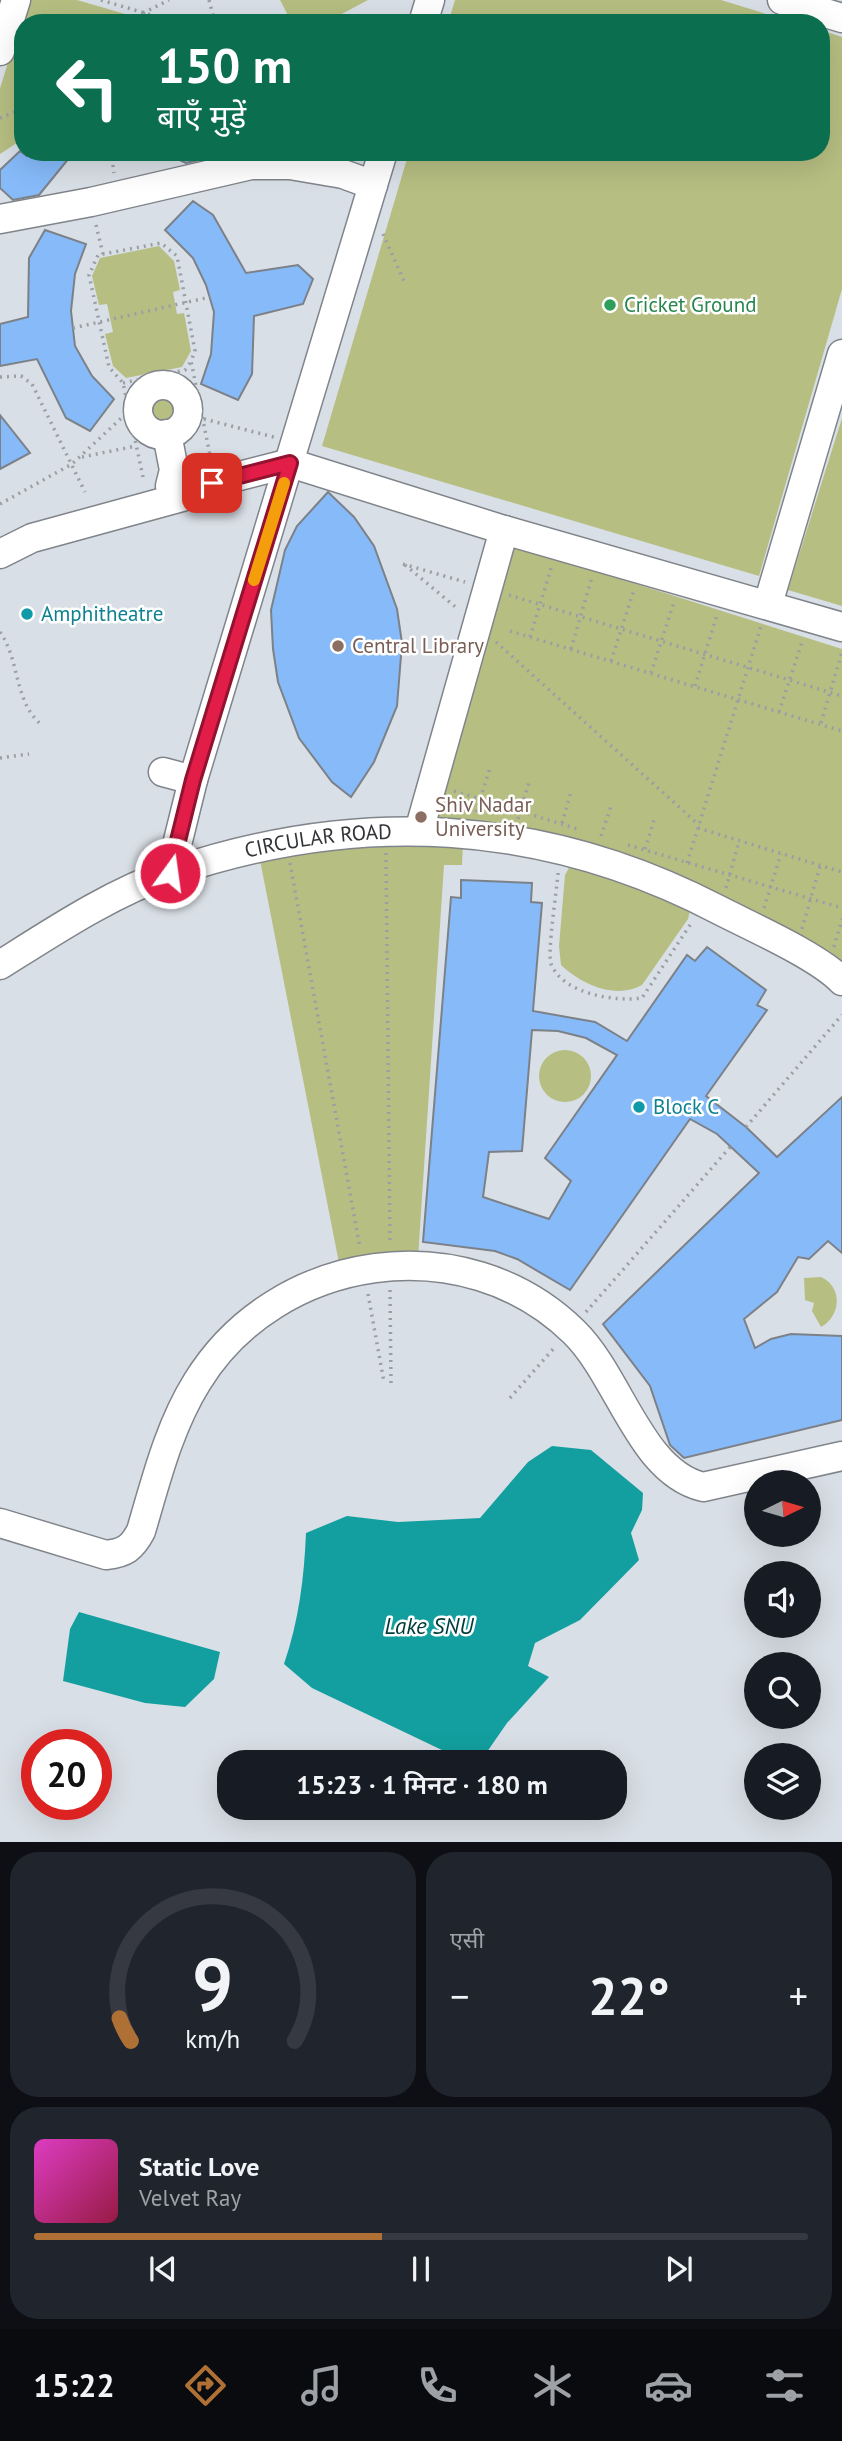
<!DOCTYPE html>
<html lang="hi">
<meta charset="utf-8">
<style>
:root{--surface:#171b24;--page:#20242c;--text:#f1f3f6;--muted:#9ea1a6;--line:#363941;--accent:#ae7035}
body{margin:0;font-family:"PT Sans","Noto Sans Devanagari",sans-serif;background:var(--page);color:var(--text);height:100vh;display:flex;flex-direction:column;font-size:26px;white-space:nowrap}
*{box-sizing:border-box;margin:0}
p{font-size:23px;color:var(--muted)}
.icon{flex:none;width:38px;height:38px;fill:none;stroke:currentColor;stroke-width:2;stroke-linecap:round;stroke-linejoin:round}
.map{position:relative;height:1842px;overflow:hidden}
.sheet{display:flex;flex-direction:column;gap:10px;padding:10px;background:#0d0f14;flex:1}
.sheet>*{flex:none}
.banner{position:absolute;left:14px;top:14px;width:816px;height:147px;border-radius:28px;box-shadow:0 7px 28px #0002;background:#0b6e4f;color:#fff;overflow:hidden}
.needle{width:46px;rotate:85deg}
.fabs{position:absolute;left:744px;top:1470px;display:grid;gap:14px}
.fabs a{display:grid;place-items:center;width:77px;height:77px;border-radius:50%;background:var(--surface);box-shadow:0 7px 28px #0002;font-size:35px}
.speed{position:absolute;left:21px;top:1729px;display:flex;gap:14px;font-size:35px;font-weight:700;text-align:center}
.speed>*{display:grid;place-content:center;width:91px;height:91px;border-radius:50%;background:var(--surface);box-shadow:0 7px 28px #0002;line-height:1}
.speed .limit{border:10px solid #d22;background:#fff;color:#111}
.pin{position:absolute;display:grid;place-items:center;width:60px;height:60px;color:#fff;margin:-30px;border-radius:14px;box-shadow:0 4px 10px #0006}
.me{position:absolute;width:77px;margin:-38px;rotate:14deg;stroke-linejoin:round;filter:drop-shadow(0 0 5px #0008)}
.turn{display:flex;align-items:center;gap:24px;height:147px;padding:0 28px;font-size:32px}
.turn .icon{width:91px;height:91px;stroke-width:2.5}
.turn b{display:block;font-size:49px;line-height:60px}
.big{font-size:52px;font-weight:600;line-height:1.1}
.sheet .widget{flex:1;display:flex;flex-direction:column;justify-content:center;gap:10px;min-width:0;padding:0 24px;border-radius:28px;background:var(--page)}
.sheet .dial{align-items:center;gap:0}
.dial svg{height:182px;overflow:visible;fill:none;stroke:var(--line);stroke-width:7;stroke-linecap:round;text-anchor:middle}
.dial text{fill:var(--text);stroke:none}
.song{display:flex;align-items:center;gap:21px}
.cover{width:84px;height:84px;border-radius:10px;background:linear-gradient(135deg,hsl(310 70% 55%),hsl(340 70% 35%))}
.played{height:7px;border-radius:4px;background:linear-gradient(90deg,var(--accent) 45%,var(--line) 45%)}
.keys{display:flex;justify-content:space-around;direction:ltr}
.heat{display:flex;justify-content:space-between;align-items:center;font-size:38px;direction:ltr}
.sheet .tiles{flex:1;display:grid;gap:10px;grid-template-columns:1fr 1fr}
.widget:last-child{grid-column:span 2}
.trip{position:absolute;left:217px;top:1750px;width:410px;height:70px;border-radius:28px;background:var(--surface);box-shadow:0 7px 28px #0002;font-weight:600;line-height:70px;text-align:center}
.menu{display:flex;height:112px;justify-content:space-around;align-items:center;background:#090b0e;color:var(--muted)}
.menu .icon{width:49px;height:49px}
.menu .active{color:var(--accent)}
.menu b{font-size:32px;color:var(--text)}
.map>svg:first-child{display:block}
</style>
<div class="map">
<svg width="842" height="1843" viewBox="0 0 842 1843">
<rect width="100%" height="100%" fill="#d9dfe6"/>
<path fill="#b6be82" d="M28 0H77L156 23H23V139L0 154V88Z
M280 0H368L325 23H292Z
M455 0H721L795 23H448Z
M821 30 842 37V289L759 576 322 446 409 152H821Z
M159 246 174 261 180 290 173 292 177 314 184 313 191 351 182 367 126 378 113 366 105 334 113 332 107 304 99 305 92 276 100 258Z
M149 411a14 14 0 1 1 28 0a14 14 0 1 1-28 0Z
M842 418V606L788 590Z
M510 544 842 649V964L798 943 434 820Z
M463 842 462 865H444L418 1258 340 1268 260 860 291 847Z
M579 863 690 910 688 919 642 985C615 1000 581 984 561 965L559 946 565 875 570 866Z
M539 1076a26 26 0 1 1 52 0a26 26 0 1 1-52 0Z
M821 1277C842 1286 842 1315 821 1327L812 1311 814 1303 805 1300 804 1278Z"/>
<path fill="#139f9f" d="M552 1446 591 1450 643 1493 642 1510 631 1533 639 1560 580 1620 535 1643 528 1666 549 1677 507 1723 480 1762H467L312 1688 284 1664C299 1620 304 1579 306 1533L347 1516 398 1522 480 1518 528 1462Z
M79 1612 220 1652 214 1679 185 1707 145 1703 63 1681 70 1629Z"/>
<path fill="#86baf9" stroke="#7c8188" stroke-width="2" fill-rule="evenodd" d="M20 151 27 156 34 152H74L39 195 13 200 0 188V170Z
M162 152H214L213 157 186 163Z
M193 201 213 215 246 273 298 265 313 279 303 304 254 316 252 374 238 400 201 384 211 354 214 312 206 285 193 258 165 230Z
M45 230 86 244 75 274 71 311 75 346 92 376 114 399 90 431 66 418 37 359 0 366V324L28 317 29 258Z
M0 415 30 453 0 469Z
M328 492 354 517 374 546 397 609 402 643 397 706 374 762 351 797 332 782 299 738 278 682 273 649 271 610 285 550 297 526Z
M461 880 532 883 531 902 542 903 533 1011 595 1022 627 1041 687 955 695 961 707 947 766 990 757 1005 767 1010 706 1096 746 1127 777 1157 842 1097V1253L828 1241 809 1259 798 1257 777 1292 744 1319 755 1348 771 1339 791 1334 842 1336V1420L684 1458 670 1445 650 1386 603 1324 759 1173 717 1134 690 1119 570 1290 517 1259 495 1251 423 1242 451 897 461 898ZM532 1030 558 1031 586 1038 617 1055 545 1158 571 1181 549 1219 483 1197 489 1152 522 1151Z"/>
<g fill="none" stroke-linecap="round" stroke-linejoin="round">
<defs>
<g id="minor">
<path d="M782 0 842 18"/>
<path d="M423 23 430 0"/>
<path d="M0 51 16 0"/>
<path d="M0 219 91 202 251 165H290L343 174 373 185"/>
<circle cx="163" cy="410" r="25"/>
<path d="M167 434 174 470 170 486"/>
<path d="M0 554 32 538 182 497 200 486 290 463 504 530 842 627"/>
<path d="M768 604 842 354"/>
<path d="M163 772 193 780"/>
<path d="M419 831 504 530"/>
<path d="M170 873 193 780 383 152"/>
<path id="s1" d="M0 965C54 931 111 893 172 872 358 809 543 818 719 910 752 927 818 956 842 981"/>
<path d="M0 1523 106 1555C125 1553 132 1548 141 1531 156 1480 169 1427 197 1382 277 1252 465 1225 574 1332 620 1377 640 1472 703 1487L842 1456"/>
</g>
</defs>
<use href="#minor" stroke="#80858b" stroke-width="31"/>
<path stroke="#9a9fa4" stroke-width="3.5" stroke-dasharray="2 5" stroke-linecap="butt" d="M101 0 178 23
M209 0 215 23
M143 13 169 0
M0 118 23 109
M112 158 114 173
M96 225 103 254
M383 234 404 281
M73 328 210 297
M0 377 21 376 32 384 85 492
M123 383 185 370 190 363
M204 419 274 437
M82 457 136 446
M143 477 123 383 109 367 89 275 98 255 161 243 177 256 195 351 191 361 211 460
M0 504 72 464 129 411
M403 564 465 582
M405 565 458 609
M509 595 842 696
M510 631 842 731
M0 632C21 662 13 702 43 726
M530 637 552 565
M496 642 699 825
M571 649 592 577
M611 661 634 590
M651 673 674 602
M695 686 717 615
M779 712 803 639
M821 723 842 652
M0 758 29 754
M454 791 581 830
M476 812 490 768
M518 819 530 779
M562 823 571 792
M698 828 842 872
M601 836 611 806
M628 845 842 908
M645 849 655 817
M386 853 390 1244
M290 863 360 1248
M687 863 761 626
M558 873C557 889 547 953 551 964 563 994 615 1002 642 998L692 922
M726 888 739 841
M764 908 781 854
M802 929 820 866
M834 947 842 919
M746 1127 842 1015
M390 1290 391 1383
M368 1294 384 1382
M586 1312 731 1146
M510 1398 555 1347"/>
<use href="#minor" stroke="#fff" stroke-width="28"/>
</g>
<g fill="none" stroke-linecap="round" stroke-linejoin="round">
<defs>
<path id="route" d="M170 873 193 780 290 463 212 483"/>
</defs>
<use href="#route" stroke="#92132f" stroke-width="18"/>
<use href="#route" stroke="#e11d48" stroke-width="12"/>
<path stroke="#f59e0b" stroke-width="12" d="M254 580 284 483"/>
</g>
<circle fill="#2e9e5b" stroke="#fff" stroke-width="2.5" cx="610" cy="305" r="7"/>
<g fill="#0f9aa8" stroke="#fff" stroke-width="2.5">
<circle cx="27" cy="614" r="7"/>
<circle cx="639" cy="1107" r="7"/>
</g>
<g fill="#8d6e63" stroke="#fff" stroke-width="2.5">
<circle cx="338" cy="646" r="7"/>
<circle cx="421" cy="817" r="7"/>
</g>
<g text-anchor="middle" stroke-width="5" stroke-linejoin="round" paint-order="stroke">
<g font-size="21" fill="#27864d" stroke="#fff" text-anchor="start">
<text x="624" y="312">Cricket Ground</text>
</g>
<g font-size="21" fill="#0d838f" stroke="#fff" text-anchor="start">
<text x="41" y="621">Amphitheatre</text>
<text x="653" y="1114">Block C</text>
</g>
<g font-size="21" fill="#785e54" stroke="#fff" text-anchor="start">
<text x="352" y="653">Central Library</text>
<text x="435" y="812">Shiv Nadar<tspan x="435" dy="24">University</tspan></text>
</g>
<g font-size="21" fill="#323437" stroke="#fff">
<text dy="7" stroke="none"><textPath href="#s1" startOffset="346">CIRCULAR ROAD</textPath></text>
</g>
<g font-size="23" font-style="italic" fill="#003b3b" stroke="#fff">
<text x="429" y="1634">Lake SNU</text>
</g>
</g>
</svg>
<div class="fabs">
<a><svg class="needle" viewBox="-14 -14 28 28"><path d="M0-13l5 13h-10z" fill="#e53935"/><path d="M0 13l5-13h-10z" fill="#9ea1a6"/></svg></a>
<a><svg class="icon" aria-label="sound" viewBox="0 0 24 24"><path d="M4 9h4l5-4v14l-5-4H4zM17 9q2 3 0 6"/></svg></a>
<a><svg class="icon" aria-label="search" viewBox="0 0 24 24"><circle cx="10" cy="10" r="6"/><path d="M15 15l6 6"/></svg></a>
<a><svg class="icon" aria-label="layers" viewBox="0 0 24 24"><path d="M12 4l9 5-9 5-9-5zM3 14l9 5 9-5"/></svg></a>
</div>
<div class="speed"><div class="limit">20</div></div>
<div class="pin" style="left:212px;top:483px;background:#d93025"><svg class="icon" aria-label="arrive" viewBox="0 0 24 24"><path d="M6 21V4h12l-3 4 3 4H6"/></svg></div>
<svg class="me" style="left:170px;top:873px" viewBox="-20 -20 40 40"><circle r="17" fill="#e11d48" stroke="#fff" stroke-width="3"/><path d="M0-11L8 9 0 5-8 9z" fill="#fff"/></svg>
<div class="trip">15:23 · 1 मिनट · 180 m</div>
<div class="banner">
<div class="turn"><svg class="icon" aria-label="left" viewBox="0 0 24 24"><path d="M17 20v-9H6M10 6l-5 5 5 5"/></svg><div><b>150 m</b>बाएँ मुड़ें</div></div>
</div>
</div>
<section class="sheet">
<div class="tiles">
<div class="widget dial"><svg viewBox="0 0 100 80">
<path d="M14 69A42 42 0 1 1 86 69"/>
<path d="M14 69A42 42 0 0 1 9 59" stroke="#ae7035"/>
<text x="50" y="56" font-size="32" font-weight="700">9</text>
<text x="50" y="72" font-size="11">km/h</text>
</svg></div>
<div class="widget"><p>एसी</p>
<div class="heat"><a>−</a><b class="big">22°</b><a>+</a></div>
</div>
<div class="widget">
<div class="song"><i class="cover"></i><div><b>Static Love</b><p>Velvet Ray</p></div></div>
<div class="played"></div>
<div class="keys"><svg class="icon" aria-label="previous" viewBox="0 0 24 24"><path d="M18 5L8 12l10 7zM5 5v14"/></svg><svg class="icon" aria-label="pause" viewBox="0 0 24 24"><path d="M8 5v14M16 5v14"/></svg><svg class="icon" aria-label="next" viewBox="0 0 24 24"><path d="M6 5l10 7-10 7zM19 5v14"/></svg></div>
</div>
</div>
</section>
<nav class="menu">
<b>15:22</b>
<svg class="icon active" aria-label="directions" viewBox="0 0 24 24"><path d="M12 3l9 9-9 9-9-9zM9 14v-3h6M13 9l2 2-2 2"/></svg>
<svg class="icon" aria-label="music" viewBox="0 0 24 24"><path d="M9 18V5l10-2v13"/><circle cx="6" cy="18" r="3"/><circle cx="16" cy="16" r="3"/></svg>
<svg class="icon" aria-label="phone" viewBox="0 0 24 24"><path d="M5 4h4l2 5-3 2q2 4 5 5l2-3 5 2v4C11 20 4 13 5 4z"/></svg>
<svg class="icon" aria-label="climate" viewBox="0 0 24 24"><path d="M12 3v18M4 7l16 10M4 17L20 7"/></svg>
<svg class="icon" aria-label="car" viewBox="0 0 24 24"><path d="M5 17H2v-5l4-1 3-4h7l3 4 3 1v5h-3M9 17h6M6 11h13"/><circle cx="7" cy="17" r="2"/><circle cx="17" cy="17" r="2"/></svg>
<svg class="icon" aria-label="filters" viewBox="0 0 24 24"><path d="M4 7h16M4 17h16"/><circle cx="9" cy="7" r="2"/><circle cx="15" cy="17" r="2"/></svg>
</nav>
